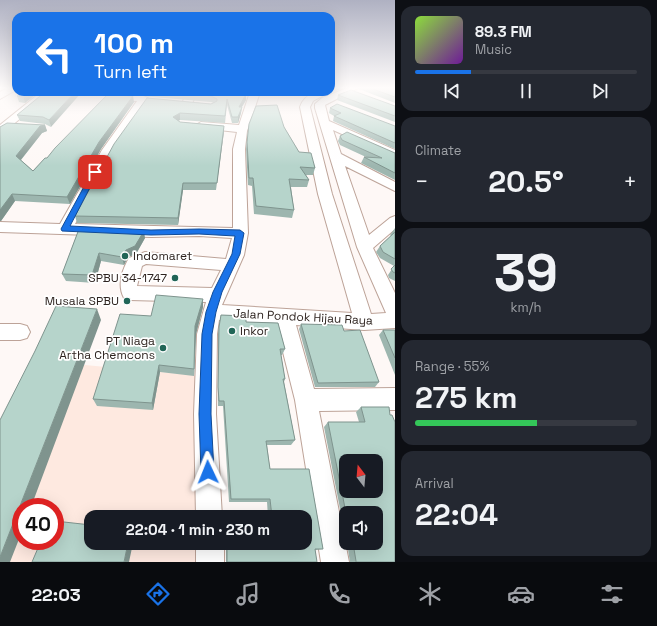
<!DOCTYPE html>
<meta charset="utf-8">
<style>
:root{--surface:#171b24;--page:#242831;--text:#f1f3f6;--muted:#9ea1a6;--line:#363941;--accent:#1a73e8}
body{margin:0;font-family:"Space Grotesk",sans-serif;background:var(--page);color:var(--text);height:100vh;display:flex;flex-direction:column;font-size:15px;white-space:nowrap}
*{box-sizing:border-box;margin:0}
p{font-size:13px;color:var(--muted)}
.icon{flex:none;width:22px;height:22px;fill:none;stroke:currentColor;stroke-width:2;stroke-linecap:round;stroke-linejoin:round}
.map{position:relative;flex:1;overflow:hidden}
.panel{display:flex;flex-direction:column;gap:6px;padding:6px;background:#0d0f14;width:262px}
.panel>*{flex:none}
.top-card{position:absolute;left:12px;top:12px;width:323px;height:84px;border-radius:12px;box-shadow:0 4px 16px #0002;background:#1a73e8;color:#fff;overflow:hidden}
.needle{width:26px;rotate:344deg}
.buttons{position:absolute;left:339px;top:454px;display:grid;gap:8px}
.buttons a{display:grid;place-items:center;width:44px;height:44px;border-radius:8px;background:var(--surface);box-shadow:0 4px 16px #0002;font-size:20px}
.speed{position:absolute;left:12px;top:498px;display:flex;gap:8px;font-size:20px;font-weight:700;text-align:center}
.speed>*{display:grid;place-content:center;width:52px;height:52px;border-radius:50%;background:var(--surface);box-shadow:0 4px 16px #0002;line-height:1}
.speed .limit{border:6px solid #d22;background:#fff;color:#111}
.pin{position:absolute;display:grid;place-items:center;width:34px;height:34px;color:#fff;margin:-17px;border-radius:8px;box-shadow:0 2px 6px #0006}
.me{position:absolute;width:44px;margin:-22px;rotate:358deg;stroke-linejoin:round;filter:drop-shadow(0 0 3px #0008)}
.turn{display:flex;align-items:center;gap:14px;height:84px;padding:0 16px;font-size:18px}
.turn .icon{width:52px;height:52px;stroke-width:2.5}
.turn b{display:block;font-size:28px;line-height:34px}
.big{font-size:30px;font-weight:600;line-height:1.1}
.panel .tile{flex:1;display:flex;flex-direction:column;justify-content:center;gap:6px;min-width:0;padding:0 14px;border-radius:12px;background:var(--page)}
.panel .dial{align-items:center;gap:0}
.dial b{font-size:52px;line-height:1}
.song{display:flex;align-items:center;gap:12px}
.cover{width:48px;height:48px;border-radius:6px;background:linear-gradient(135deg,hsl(90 70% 55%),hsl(280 70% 35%))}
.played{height:4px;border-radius:2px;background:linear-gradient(90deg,var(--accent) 25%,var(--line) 25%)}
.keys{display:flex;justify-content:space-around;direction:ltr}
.heat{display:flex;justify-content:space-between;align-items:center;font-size:22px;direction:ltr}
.charge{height:6px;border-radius:3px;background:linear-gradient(90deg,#34c759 55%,var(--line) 0)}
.trip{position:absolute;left:84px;top:510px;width:228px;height:40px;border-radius:12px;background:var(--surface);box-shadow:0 4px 16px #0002;font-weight:600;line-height:40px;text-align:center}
.tabs{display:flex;height:64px;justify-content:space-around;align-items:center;background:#090b0e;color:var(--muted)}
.tabs .icon{width:28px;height:28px}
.tabs .selected{color:var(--accent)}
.tabs b{font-size:18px;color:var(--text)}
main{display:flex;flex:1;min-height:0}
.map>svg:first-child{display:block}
</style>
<main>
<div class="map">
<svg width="395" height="562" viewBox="0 0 395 562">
<rect width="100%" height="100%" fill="#fef8f6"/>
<path fill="#fee9e0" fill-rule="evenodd" d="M42 361 203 376 204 517H91V543H204V562H0V447ZM21 507H55V541H21Z"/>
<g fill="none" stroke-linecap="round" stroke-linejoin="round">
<defs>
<path id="minor" d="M7 88H16V90L0 99V92Z
M347 88H358L325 105 329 121 395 150V158L333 130 341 154 395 182V191L345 166 369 235 390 218 395 216V229L373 248 395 293V328L364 330 296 325 314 389 395 388V410L319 411 349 562H321L295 400 276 324 219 320 217 334 216 414 222 517H196L194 414 197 334 206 302 130 300 124 298C117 285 122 270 129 258L145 252 226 259 232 238 199 236 151 237 0 232V222L60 224 102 150 137 101 113 100 108 97 109 92H119L118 95 144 96 149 99 114 150 75 224 233 228V149L237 132 201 128 196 125 201 122 239 125 250 92H260L247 131 245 149 248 233 244 255 222 305 352 313 318 194 300 107C305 93 316 92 329 92L313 101 310 107 332 194 371 314 386 313 357 247 315 108V104L322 98ZM146 264 221 270 212 288 137 286 142 266Z
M41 92H52L4 132 0 133V125Z
M187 92H197L186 117H178L177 115Z
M0 324H20L27 326 30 332 27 338 20 340H0Z
M196 543H224V562H196Z"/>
</defs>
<use href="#minor" stroke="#bda398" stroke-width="2"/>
<use href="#minor" fill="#fff" fill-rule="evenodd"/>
</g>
<path fill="#9db6af" d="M358 88H395V103L359 89Z
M22 92 25 103 19 102 17 96Z
M45 92 51 127 45 124 20 121 17 115Z
M119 92H243V94L246 100 242 107 241 113 238 123H232L227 105 225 123 180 120 178 121 180 122 224 126 216 190H183L178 225 77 223 75 216 147 98 211 104 214 103 211 102 120 94Z
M112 95 134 102 101 149 70 204 15 201 1 221H0V127L45 125 47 131 42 133 21 160 33 171 47 158Z
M338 95 395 106V122L337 100Z
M330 108 395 126V149L333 121 334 116 329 113Z
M249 124 284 127 299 152 315 168 313 175H306L309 180 307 187H291L294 210 292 218 254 214 252 186 248 185 246 149Z
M340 136 395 153V180L361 163 364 157H366L340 145 338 141Z
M395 228V281L389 278 388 275 394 266 380 258 376 252 380 246 391 236 390 235Z
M79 229 145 238 136 254 128 257 124 265 101 261 95 283 66 281 62 274Z
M203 307 196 334 194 376 160 372 153 410 97 406 93 399 151 316Z
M221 315 246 316V322L278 323 285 349 282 355H281L285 379 284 382 295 440 291 445H267L270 469H309L323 549 315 550 317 562H226V543H305V517H268L267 502H229L223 406H218V334Z
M301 324 344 331 379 382 375 387H315L299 329Z
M383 330H395V375L379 335Z
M361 407H389L395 562H350L347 543H376V513H346V539L324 427 328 422H359L356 412Z"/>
<path fill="#7f948e" d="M331 88H343L330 93V92H331Z
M29 92H39L25 103 23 97Z
M75 92H82L51 127 49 120Z
M246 94V100L238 113 239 107Z
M133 96 134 102 101 149 70 204 67 197 99 142Z
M242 107 241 113 238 123V117Z
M180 113V120L174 123 173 117Z
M45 125 47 131 42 133 19 162 16 156 40 126Z
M224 126V132L216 190 217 183Z
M183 183V190L178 225V218Z
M12 194 15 201 1 221H0V210Z
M144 231 145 238 136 254 128 257 124 265 122 257 126 250Z
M99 253 101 261 95 283 92 275Z
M203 299V307L196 334 194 376 195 326Z
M97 309 101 320 31 507H21V534L10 562H0V557Z
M159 365 160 372 153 410 152 403Z
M128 543H133L129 562H124Z"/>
<path fill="#b6d4cb" stroke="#7f948e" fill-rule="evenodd" d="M370 88H395V97Z
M351 90 395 106V116L338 95Z
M22 92H29L23 97 17 96Z
M45 92H75L49 120 43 117 17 115Z
M169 92H243V94H246L239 107H242L238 117H232L227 99 225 116 180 113 173 117 180 122 224 126 217 183H183L178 218 75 216 114 144 147 98 211 104 217 101V99L211 96Z
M108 94 112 95 133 96 99 142 67 197 12 194 0 210V127L7 123 45 125 40 126 16 156 33 171 45 158H47L55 148Z
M337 104 395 126V143L334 116 341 113 330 108Z
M277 105 284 127 299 152 311 153 315 168 300 167 309 180 289 179 294 210 256 206 253 178H249L247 142 249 124 256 106Z
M347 132 395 153V173L364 157 382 158 342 140 340 136Z
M79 229 144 231 135 246 126 250 122 257 99 253 92 275 62 274Z
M395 232V259L383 252 380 246Z
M395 265V273L393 272 391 269Z
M156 295 203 299 195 326 194 369 159 365 152 403 93 399 120 314 151 316Z
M56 306 97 309 0 557V420L35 351Z
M221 315 246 316V322L278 323 285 349H280L285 379H283L295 440 266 441 270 469H309L323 549H315L317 562H227V543H305V517H272L270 499H231L224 401H219L218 387 219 327Z
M301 324 342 325 344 331 360 330 379 382 318 383Z
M383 330H395V358Z
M361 407H389L390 415H392L395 422V562H356V561L353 543H376V513H346L328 422H365ZM346 461H376V491H346Z
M55 521 91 525V543H128L124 562H32L41 541H55Z"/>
<linearGradient id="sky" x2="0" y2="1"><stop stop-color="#afb1c2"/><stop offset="0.53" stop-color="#fffcfb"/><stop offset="1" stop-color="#fffcfb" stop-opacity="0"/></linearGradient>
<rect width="395" height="166" fill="url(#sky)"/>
<path fill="#1a73e8" stroke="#114b97" d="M93 170 98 172 70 226 151 230 199 229 240 230 244 233 240 254 222 292 216 312 212 334 211 414 214 472 212 476 208 478 203 476 201 472 199 414 202 334 206 312 213 292 232 254 235 236 199 234 151 235 62 231 61 229Z"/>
<g fill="#216557" stroke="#fff" stroke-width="1.5">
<circle cx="125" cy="256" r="4"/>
<circle cx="175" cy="278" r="4"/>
<circle cx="127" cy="301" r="4"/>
<circle cx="232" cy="331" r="4"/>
<circle cx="163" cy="348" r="4"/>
</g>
<g text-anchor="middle" stroke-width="3.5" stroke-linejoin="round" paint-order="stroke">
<g font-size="12" fill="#2e2420" stroke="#fff" text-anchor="end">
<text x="133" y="260" text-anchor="start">Indomaret</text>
<text x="167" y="282">SPBU 34-1747</text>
<text x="119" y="305">Musala SPBU</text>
<text x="240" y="335" text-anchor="start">Inkor</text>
<text x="155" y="345">PT Niaga<tspan x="155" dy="14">Artha Chemcons</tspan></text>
</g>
<g font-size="12" fill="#2e2420" stroke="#fff">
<text transform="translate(303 317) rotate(3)" y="4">Jalan Pondok Hijau Raya</text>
</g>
</g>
</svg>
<div class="buttons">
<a><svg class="needle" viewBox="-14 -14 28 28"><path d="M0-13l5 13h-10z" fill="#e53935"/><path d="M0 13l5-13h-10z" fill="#9ea1a6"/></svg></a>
<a><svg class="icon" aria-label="sound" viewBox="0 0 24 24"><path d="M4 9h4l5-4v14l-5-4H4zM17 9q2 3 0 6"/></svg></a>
</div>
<div class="speed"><div class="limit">40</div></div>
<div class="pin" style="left:95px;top:172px;background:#d93025"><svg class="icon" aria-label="arrive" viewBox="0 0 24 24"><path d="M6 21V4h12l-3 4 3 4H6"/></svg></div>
<svg class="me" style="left:208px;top:472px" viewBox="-20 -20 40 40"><path d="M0-17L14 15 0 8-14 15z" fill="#1a73e8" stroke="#fff" stroke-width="4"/></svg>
<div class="trip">22:04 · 1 min · 230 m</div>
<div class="top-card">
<div class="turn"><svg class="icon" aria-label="left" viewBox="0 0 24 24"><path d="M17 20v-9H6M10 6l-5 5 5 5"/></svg><div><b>100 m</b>Turn left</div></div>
</div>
</div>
<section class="panel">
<div class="tile">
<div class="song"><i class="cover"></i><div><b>89.3 FM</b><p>Music</p></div></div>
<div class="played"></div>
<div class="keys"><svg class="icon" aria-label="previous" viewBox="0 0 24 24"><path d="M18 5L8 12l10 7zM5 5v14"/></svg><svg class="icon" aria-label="pause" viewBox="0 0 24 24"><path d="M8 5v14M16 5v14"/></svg><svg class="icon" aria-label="next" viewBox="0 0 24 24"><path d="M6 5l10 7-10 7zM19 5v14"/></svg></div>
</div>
<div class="tile"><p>Climate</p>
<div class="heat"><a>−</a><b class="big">20.5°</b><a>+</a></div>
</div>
<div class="tile dial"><b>39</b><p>km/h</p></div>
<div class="tile"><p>Range · 55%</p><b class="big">275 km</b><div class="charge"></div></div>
<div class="tile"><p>Arrival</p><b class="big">22:04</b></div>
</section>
</main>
<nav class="tabs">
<b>22:03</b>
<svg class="icon selected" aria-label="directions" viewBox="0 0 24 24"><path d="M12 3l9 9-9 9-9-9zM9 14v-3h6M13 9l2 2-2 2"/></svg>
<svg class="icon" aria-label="music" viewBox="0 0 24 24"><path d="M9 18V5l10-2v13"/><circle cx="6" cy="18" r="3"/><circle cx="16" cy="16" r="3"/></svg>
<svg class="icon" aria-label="phone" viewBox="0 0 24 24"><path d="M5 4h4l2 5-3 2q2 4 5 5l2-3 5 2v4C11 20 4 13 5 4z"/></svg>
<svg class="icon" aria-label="climate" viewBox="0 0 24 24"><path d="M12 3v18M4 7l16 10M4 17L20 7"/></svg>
<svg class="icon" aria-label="car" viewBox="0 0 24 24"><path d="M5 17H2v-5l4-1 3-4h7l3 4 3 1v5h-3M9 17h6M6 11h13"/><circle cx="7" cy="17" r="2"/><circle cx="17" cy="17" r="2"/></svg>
<svg class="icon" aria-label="filters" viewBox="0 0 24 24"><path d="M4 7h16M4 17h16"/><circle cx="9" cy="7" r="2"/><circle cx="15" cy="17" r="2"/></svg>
</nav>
